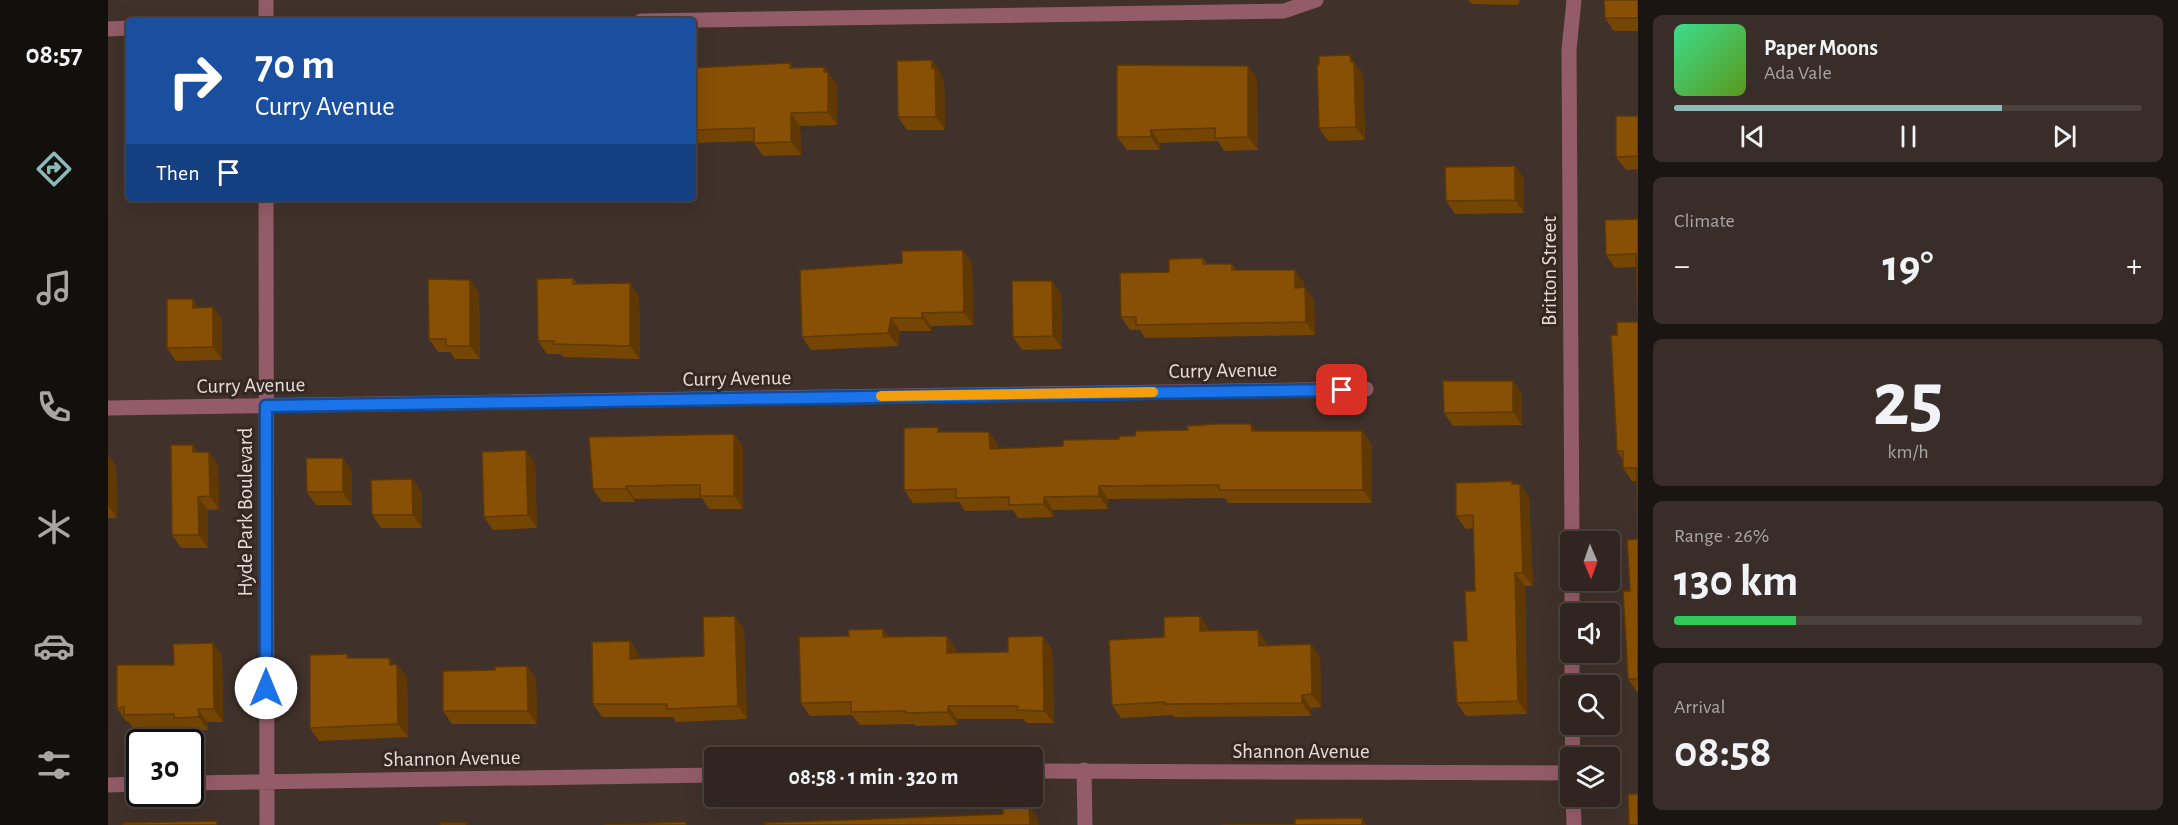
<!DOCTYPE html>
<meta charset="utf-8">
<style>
:root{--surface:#302520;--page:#382d29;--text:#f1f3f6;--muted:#a8a5a5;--line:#4b423e;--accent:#8bbbb9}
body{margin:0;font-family:"Alegreya Sans",sans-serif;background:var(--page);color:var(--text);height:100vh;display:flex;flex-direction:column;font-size:22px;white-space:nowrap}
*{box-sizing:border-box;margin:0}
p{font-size:20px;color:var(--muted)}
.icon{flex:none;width:33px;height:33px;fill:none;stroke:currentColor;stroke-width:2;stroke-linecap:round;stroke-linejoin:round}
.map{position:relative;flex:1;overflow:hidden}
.details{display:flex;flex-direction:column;gap:15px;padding:15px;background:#1a1412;width:540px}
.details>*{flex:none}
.top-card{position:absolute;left:18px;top:18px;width:570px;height:183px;border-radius:6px;box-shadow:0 6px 24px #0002,0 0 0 2px var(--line);background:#1a4fa0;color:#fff;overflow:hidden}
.needle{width:39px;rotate:178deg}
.controls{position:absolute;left:1452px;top:531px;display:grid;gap:12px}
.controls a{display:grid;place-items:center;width:60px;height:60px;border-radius:6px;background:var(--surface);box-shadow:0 6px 24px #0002,0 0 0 2px var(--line);font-size:30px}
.speed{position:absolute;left:18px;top:729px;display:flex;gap:12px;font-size:30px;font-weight:700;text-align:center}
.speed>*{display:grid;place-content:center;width:78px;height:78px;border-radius:50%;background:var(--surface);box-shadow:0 6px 24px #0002,0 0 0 2px var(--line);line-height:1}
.speed .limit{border:3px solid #111;border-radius:9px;background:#fff;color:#111}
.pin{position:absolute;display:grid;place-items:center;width:51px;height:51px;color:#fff;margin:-26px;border-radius:12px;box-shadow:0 3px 9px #0006}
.me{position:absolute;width:66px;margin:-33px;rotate:0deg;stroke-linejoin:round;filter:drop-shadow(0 0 4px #0008)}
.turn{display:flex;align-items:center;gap:21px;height:126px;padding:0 30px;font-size:27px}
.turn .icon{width:78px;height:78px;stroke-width:2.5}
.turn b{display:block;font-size:42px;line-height:51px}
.then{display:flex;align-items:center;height:57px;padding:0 30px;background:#0003;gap:12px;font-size:22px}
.big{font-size:45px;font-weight:700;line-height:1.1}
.details .tile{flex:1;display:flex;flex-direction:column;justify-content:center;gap:9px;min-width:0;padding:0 21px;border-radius:9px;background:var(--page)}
.details .dial{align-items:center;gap:0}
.dial b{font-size:78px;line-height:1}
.song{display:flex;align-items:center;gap:18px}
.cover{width:72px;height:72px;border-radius:9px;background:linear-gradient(135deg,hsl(150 70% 55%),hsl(90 70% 35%))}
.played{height:6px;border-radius:3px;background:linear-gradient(90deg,var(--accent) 70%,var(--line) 70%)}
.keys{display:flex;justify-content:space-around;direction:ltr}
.heat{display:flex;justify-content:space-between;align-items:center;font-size:33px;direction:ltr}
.charge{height:9px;border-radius:4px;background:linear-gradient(90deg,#34c759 26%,var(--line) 0)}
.trip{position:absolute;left:596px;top:747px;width:339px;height:60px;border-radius:6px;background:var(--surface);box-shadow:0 6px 24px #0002,0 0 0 2px var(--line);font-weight:700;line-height:60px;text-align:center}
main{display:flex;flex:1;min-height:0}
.dock{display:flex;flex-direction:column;width:108px;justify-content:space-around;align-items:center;background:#130f0d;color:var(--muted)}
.dock .icon{width:42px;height:42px}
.dock .active{color:var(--accent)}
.dock b{font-size:27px;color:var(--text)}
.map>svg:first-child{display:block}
</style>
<main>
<nav class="dock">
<b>08:57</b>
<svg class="icon active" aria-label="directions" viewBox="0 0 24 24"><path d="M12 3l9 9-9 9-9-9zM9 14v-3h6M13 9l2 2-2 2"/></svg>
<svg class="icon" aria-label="music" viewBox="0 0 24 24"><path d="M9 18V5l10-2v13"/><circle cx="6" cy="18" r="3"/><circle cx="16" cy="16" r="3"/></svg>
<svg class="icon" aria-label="phone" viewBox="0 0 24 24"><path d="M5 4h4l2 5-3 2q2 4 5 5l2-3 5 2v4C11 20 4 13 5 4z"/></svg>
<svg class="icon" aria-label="climate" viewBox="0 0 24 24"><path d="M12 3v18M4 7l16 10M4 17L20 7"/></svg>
<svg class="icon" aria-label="car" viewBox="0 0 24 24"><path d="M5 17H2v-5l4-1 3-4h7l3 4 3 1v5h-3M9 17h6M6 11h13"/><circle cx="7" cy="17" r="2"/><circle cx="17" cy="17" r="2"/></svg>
<svg class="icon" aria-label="filters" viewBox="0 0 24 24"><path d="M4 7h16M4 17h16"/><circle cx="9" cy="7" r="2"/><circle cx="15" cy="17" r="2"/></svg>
</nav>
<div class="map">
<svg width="1530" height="825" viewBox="0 0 1530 825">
<rect width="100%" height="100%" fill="#40312b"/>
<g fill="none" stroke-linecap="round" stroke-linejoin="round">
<path stroke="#945c69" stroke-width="15" d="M158 0V21
M533 21 1176 11 1208 0
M0 29 21 28
M158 198 159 825
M0 408 1258 389
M1464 542 1461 50 1466 0
M1464 580V614
M1464 652V686
M1464 724 1465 758
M976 770 977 825
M924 771 1462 773
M82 783 606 775
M0 785 32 784
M1465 796 1466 825"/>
</g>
<path fill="#754504" d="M1360 0H1411L1412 2 1409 5 1364 4Z
M1530 0V31H1506L1497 18Z
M682 63 685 68 716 67 729 85V125L692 126 693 155 655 156 646 143V141L585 143V68Z
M1140 66 1149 79 1150 150 1116 151 1110 141 1052 143V150H1019L1009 137Z
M1252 68V70L1255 75 1257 140 1220 141 1211 128Z
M833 73V76L836 81 837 130H799L790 117Z
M1530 116V169L1518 170 1508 157Z
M1407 166 1416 179V213L1347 214 1338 201Z
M1530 219 1528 267 1507 268 1498 255Z
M855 250 864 263 865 325 823 326V331H792L790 346 703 350 694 337 794 263Z
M1095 258 1099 264H1124L1128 270 1196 283V287L1206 300 1207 335 1037 338 1032 330H1022L1013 317 1061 272Z
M465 278 469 284 531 296 532 359 455 357 453 354H439L430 341Z
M362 280 371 293 372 359H347L342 352H330L321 339Z
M953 294 954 349 914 350 905 337Z
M105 307 114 320V360L68 361 59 348 91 308Z
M1530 322V692H1529L1520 679 1522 591 1530 539 1529 481H1524L1515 468V460L1509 451V335Z
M1405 381 1414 394V425L1345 426 1336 413Z
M1148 431H1254L1264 444V503H1120L1117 498 1000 499V509L945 510V517L910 518 905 510 857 511 851 502 805 503 796 490 833 432H881L890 445 891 449 955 446 1011 439 1027 436Z
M626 434 635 447V509H601L594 498 527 499V502H494L485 489Z
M85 445 90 452H101L110 465 111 509 100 510V548H73L64 535Z
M0 455 8 466 9 518H0Z
M427 463 429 528 385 530 376 517Z
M244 471V505H208L199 492Z
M304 479 314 492V528H273L264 515Z
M1406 484H1412L1421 497 1425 586H1417L1419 714 1358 716 1349 703 1367 591 1365 528 1358 529 1348 516Z
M636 629 639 719 568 722 565 717H494L485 704 522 641 531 654V658L596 656Z
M775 629 781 637 839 636 848 649V653L900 652 944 649 946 723H919L915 719H849V725L808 726 806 724 752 725 744 715 702 716 693 703 741 636Z
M1101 629V631L1159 643V645L1203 644 1212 657 1213 707 1203 708V716L1066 717 1065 715 1013 718 1004 705 1056 637Z
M105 643 114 656 115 722H99L100 730 76 731 73 727 25 728 20 721H18L9 708 66 665Z
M239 654 242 658 286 665 299 677 300 737 211 741 202 728Z
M419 666 428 679 429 724H344L335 711 387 670Z"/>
<path fill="#5f3804" d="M1242 55 1255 75 1257 140 1248 127Z
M824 60 833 73V77L836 81 837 130 828 117Z
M1140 66 1149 79 1150 150 1140 137Z
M716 67 729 85V125L720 112Z
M683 113 692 126 693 155 683 142Z
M1043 130 1052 143V150L1043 137Z
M1407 166 1416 179V213L1407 200Z
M855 250 864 263 865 325 856 312Z
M1187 270 1196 283V301L1187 288Z
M362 280 371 293 372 359 362 346Z
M944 281 953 294 954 349 945 336Z
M522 283 531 296 532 359 522 346Z
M1197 287 1206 300 1207 335 1198 322Z
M85 299 94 312 85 308Z
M105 307 114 320V360L105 347Z
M814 313 823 326V331L814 318Z
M783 318 792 331 790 346 780 333Z
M1405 381 1414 394V425L1405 412Z
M1143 424 1153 437 1144 431Z
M1254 431 1264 444V503L1255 490Z
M881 432 890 445 891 462 882 449Z
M626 434 635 447V509L626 496Z
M85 445 94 458 85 452Z
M418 450 427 463 429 528 420 515Z
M101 452 110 465 111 509 102 496Z
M0 455 8 466 9 518 0 506Z
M235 458 244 471V505L235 492Z
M304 479 314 492V528L305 515Z
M1404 481 1412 493V484L1421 497 1425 586 1415 573Z
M518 486 527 499V502L518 489Z
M991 486 1000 499V509L991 496Z
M90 497 100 510V548L91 535Z
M936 497 945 510V517L936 504Z
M1407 573 1417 586 1419 714 1410 701Z
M627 616 636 629 639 719 630 706Z
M1092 616 1101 629V644L1092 631Z
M775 629 784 642 775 637Z
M1150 630 1159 643 1160 659 1151 646Z
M839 636 848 649V666L839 653Z
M935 636 944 649 946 723 936 711Z
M522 641 531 654V672L522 659Z
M105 643 114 656 115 722 106 709Z
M1203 644 1212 657 1213 707 1204 694Z
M281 658 290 669 289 664 299 677 300 737 290 724Z
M419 666 428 679 429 724 420 711Z
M1194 695 1203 708V716L1194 703Z
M840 706 849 719V725L840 712Z
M90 709 99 722 100 730 91 717Z
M921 805 930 818 931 825H922Z
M1254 818 1259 825H1254Z"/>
<path fill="#885005" stroke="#5f3804" stroke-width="1.5" d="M1496 0H1530V18H1497Z
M1242 55 1243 62H1246L1248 127 1211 128 1209 64H1211V56Z
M824 60V68H827L828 117H790L789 61Z
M682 63V68L716 67V72H720V112L683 113V142L646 143V128L585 130V68Z
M1009 65 1140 66V137L1107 138V128L1043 130V137H1009Z
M1508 116H1530V156L1508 157Z
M1407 166V200L1338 201 1337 167Z
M1530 219V315L1528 254 1498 255 1497 220Z
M855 250 856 312 814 313V318H783L780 333 694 337 692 270 794 263V251Z
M1095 258V264H1124V270H1187V288L1197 287 1198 322 1028 325V317H1013L1012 273 1061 272V259Z
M465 278V284L522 283V346L446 344V341H430L429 279Z
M320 279 362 280V346H338V339H321Z
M904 281H944L945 336 905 337Z
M59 299H85V308L105 307V347L59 348Z
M1509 322H1530V679H1520L1515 591H1522L1519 540 1530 539 1529 468H1515V451H1509L1503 335H1509Z
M1335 381H1405V412L1336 413Z
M1110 424H1143L1144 431H1254L1255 490H1111V485L991 486V496L936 497V504L901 505V497L848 498V489L796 490V428L830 427V432H881L882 449 955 446V440L1011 439V436H1027L1028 431 1080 430 1079 426Z
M626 434V496H592V485L518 486V489H485L481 437Z
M63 445H85V452H101L102 496 90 497 91 535H64Z
M418 450 420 515 376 517 374 452Z
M198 458H235V492H199Z
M304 479 305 515H264L263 480Z
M1404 481V484H1412L1415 573H1407L1410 701 1349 703 1345 641H1359L1357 591H1367L1365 515 1348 516V483Z
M627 616 630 706 559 709V704H485L484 642 522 641V659L596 656 595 617Z
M1092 616V631L1150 630 1151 646 1203 644 1204 694 1194 695V703L1057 704V702L1004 705 1001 640 1056 637V617Z
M775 629V637L839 636V653L900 652V637L935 636 936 711 909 710 910 706H840V712L798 713V711L743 712V702L693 703 691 637 741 636 740 630Z
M105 643 106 709H90L91 717 66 718V714L16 715V707L9 708V665H66L65 644Z
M239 654V658H281L282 665 289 664 290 724 202 728V655Z
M419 666 420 711H335V671L387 670V667Z
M1520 794H1530V825H1521Z
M921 805 922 825H657V823L895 814V806Z
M1254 818V825H1113L1187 824V819Z
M109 821V825H15V823Z
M578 822V825H496Z
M332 823H358V825H332Z"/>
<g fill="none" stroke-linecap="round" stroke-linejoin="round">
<defs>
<path id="route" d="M158 688V406L1234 390"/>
</defs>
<use href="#route" stroke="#114b97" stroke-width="15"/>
<use href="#route" stroke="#1a73e8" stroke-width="10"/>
<path stroke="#f59e0b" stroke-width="10" d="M773 396 1045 392"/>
</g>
<g text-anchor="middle" stroke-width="6" stroke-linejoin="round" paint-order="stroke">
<g font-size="21" fill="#e6dcd9" stroke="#352721">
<text transform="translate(1441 271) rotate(-90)" y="7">Britton Street</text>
<text transform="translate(1115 370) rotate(-1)" y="7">Curry Avenue</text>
<text transform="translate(629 378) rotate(-1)" y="7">Curry Avenue</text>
<text transform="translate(143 385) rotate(-1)" y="7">Curry Avenue</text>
<text transform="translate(137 512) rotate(-90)" y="7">Hyde Park Boulevard</text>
<text x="1193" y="758">Shannon Avenue</text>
<text transform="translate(344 758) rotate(-1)" y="7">Shannon Avenue</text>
</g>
</g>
</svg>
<div class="controls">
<a><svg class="needle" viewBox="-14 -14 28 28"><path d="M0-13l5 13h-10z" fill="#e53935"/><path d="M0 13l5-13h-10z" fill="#a8a5a5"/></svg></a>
<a><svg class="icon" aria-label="sound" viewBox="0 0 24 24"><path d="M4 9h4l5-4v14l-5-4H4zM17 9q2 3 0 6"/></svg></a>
<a><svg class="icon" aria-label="search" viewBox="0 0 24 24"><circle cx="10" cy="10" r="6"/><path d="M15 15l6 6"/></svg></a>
<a><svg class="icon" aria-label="layers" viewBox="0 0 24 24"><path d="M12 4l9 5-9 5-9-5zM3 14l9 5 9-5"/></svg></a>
</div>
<div class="speed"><div class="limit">30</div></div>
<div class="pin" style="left:1234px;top:390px;background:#d93025"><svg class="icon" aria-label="arrive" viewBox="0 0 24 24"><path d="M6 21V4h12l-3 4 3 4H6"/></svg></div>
<svg class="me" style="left:158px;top:688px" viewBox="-20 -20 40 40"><circle r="19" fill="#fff"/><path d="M0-13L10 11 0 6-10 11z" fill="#1a73e8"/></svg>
<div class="trip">08:58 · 1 min · 320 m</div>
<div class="top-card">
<div class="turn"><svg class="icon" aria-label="right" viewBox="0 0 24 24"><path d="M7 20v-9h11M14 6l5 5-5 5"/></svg><div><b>70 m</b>Curry Avenue</div></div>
<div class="then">Then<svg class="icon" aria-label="arrive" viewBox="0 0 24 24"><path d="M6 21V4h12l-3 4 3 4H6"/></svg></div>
</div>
</div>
<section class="details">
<div class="tile">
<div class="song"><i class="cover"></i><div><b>Paper Moons</b><p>Ada Vale</p></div></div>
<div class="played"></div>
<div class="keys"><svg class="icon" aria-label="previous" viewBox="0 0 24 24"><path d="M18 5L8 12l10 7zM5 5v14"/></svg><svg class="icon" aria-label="pause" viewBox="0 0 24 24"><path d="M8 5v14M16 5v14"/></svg><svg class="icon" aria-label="next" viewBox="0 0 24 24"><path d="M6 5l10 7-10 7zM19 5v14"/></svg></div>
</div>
<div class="tile"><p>Climate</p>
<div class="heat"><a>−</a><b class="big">19°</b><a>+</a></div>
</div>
<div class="tile dial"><b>25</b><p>km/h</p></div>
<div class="tile"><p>Range · 26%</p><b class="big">130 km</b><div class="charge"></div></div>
<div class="tile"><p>Arrival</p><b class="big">08:58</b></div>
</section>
</main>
